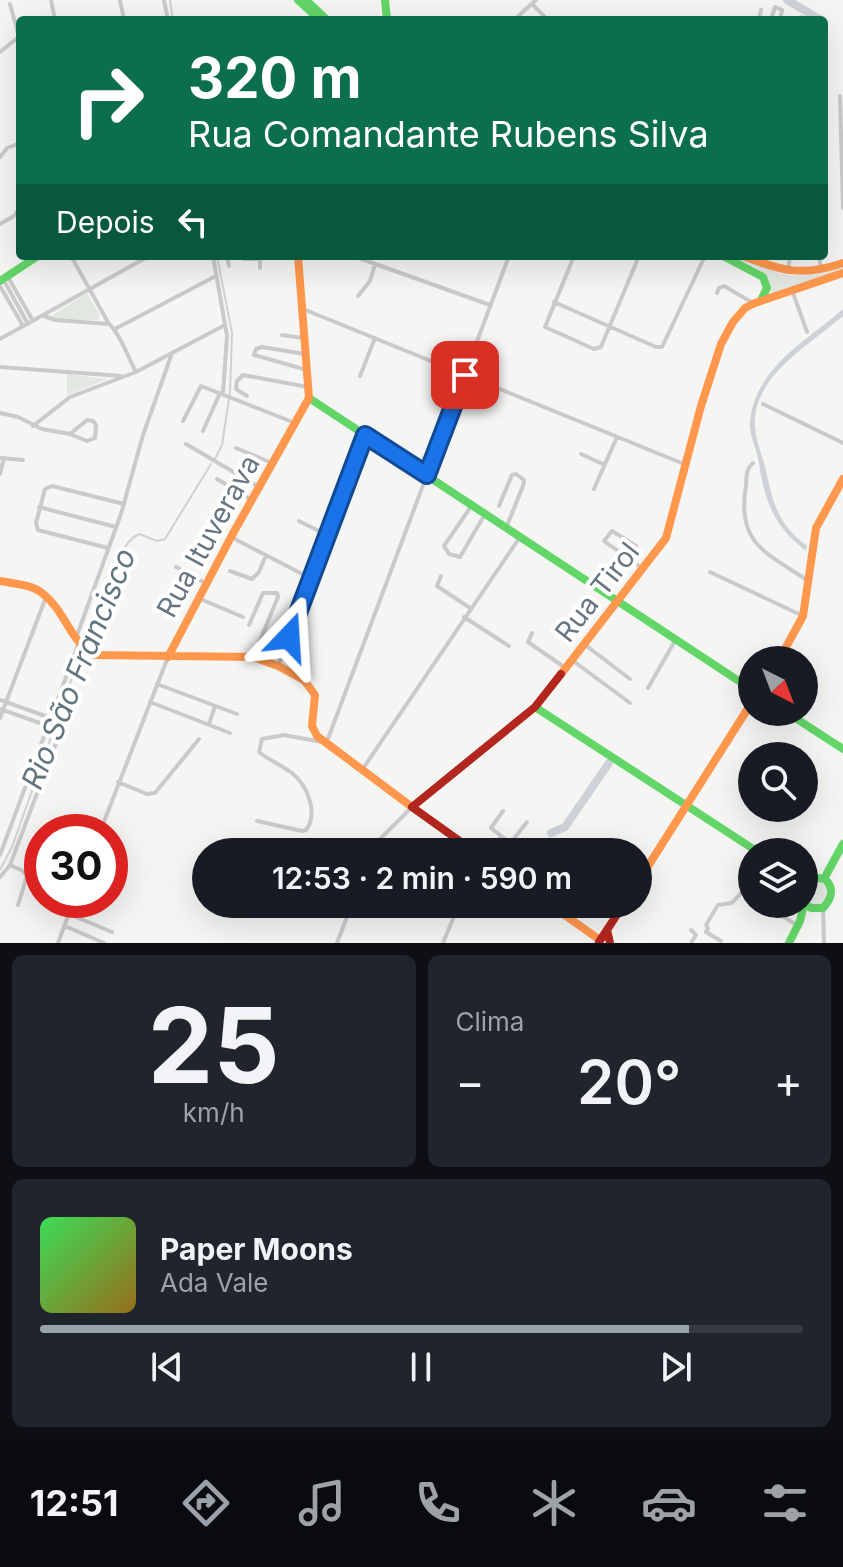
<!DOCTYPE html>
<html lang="pt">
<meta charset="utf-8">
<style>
:root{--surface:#171b24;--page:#20242c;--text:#f1f3f6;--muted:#9ea1a6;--line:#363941;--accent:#99a2ab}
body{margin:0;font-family:Inter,sans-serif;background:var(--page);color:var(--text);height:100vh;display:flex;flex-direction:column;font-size:30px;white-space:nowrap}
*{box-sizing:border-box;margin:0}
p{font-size:26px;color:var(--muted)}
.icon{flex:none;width:44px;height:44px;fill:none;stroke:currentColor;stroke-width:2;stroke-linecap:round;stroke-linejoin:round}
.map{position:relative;height:943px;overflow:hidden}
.side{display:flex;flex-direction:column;gap:12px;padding:12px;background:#0d0f14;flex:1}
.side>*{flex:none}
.guide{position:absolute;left:16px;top:16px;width:812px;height:244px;border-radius:8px;box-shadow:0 8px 32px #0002;background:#0b6e4f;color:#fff;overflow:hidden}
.needle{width:52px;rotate:138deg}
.controls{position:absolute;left:738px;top:646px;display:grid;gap:16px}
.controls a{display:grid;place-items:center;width:80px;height:80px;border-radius:50%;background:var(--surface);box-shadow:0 8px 32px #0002;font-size:40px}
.speed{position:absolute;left:24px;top:814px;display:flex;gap:16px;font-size:40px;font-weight:700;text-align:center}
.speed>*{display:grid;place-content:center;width:104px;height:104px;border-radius:50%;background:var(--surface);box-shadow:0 8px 32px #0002;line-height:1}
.speed .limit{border:12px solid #d22;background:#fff;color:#111}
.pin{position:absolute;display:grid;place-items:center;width:68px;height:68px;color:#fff;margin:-34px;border-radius:16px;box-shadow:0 4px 12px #0006}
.me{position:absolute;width:88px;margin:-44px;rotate:20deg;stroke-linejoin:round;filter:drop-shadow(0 0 6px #0008)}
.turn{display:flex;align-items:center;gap:28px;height:168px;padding:0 40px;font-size:36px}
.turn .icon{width:104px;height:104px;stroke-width:2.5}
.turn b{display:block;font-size:56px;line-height:68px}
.then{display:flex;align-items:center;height:76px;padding:0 40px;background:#0003;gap:16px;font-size:30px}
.big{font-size:60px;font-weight:600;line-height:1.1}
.side .card{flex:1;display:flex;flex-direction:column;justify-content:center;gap:12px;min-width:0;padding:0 28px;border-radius:12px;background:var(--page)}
.side .dial{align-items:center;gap:0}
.dial b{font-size:104px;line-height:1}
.song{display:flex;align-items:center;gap:24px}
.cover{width:96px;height:96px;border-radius:12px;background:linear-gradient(135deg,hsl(130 70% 55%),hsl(40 70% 35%))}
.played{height:8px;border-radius:4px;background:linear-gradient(90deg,var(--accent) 85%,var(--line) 85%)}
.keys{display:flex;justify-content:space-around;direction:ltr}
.heat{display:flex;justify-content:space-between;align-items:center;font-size:44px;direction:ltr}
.side .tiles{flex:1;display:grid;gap:12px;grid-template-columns:1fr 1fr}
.card:last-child{grid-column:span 2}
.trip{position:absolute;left:192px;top:838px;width:460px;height:80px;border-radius:40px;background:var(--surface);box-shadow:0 8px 32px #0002;font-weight:600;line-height:80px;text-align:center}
.tab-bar{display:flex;height:128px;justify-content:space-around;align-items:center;background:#090b0e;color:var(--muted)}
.tab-bar .icon{width:56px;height:56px}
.tab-bar .selected{color:var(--accent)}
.tab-bar b{font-size:36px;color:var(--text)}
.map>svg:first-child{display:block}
</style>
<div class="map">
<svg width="843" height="943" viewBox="0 0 843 943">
<rect width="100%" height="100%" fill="#f5f5f4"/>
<path fill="#e3e7e2" d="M729 256H737C784 276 793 283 843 267V270L771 294C773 268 749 265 729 256Z
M87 293 100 315 98 320 54 319 51 316Z
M67 374 107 379 67 395Z
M815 877 831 885 826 905 814 907 804 899V884Z"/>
<path fill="#ccd2d6" d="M843 309V316C811 344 751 377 755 427 756 443 764 459 767 475 773 505 780 526 807 546L806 551C774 526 765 503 759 463 757 449 749 436 750 422 755 367 808 340 843 309Z"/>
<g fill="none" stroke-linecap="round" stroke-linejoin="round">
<path stroke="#ccd2d6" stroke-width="2" d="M170 0 173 20
M215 459 222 445 230 392 232 333 217 256
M84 644C87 638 92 634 95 628 108 605 113 545 139 534L157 541 165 539 211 464
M0 870 12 847 82 650"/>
<path stroke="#ccd2d6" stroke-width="8" d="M787 0 821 20
M551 833 565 827 609 763"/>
<path stroke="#cacacc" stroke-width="4" d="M51 0 55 20
M120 0 124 20
M164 0 168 20
M10 4 19 37
M532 4 548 20
M514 20 536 0
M759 20 761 10
M771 20 775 7 782 10 780 20
M801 20 802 17
M17 38 20 50
M0 52 20 36
M840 96 843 208
M0 157 7 148 20 143
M0 224 14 216 20 207
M71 256 109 324C119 332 129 359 136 372
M213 256 227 336 223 393
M227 256 229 266
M242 256 244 259H260V268
M353 256 490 305
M574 256 545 327 594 349 601 347 603 342 639 256
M819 256 821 269
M788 271 790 256
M8 277 33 321
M3 279 28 324
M0 286 23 326
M792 290 807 332
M717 293 719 288 724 286 753 303
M358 296 370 281 375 264
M554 302 656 347H662L705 256
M303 309 684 464
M44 316 55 320 109 324
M115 329 216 276
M282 335 303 338
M0 339 149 256
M305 354 262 347 256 349 254 355 307 370
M0 367 121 376
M360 376 375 338
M247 396 236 389 237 381 243 375 308 387
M763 404 843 443
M0 413 18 417 42 429 70 434 87 441 95 438 96 425 93 421 87 420 70 434
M183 421 201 386 295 423
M33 426 70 397 136 372 225 325
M203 431 220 393
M186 444 259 487
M236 448 272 463
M581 454 605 465
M0 458 23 460
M753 463C745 470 747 476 746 486 736 543 766 553 807 580
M0 474 4 458
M217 479 252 500
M594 489 617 437
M472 505 444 546 449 554 460 557 485 514
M499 506 512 475 516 474 524 480 523 486 506 528
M39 507 116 527
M299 521 327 535
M231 537 310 578
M636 546 612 531 604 541 643 569
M108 548 38 530 36 523 45 489 52 486 124 504
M176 567 205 583
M230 571 252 579 259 572 266 555
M710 572 803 616
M441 576 437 586 470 608
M198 598 243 617
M464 617 509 646
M249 625 263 593H277L278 597 253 657
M532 633 528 642 564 667
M76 638 121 514 143 435 171 356
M584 644 630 679
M572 660 630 703
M278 666 365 436
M157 684 237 714
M648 688 676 639
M0 700 51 718
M150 702 230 733
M0 709 48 726
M0 718 46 597
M209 724 215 706
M326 744 509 256
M362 770 520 537
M118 782 147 794 155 793 199 739
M503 811 491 828 509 842 512 841 527 822
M257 821 302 831 306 830C319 813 307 785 292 773 281 765 269 760 259 752L262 739 284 735 322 742
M100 832 168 657
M371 852 377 842 412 807
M490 852 500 838
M593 852 595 849
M0 855 78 645
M10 865 23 871 27 876 18 905
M0 877 10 865 69 709
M762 904 797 925
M823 908 824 943
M69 914 112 932
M65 926 104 943
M721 941 706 932 708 928 706 925 718 905 732 903 742 892 752 895
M58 943 74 900
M337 943 352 904
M443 943 459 904
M691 943 696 935 691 930"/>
<path stroke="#63d668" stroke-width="8" d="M298 0 320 20
M306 0 327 20
M385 0 387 20
M723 256 763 277 767 288 762 298
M0 281 38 256
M309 398 751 689
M748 687H752
M535 707 758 852
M786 712 843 749
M825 877 843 844
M804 881 812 877 825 879C835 889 832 898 823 908H811L804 903
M789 943 800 921 804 904"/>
<path stroke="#ff974d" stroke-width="8" d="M743 256C783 271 801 277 843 263
M0 581C14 584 31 584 42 593 65 610 69 640 94 655L253 657 278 666 304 680 315 695 312 726 317 736 412 807
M168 657 231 537 309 398 298 256
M779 660 803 616 816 528 843 479
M561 674 666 538 701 406 721 344 733 322 745 308 755 303 843 273
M638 882 752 702
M549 904 600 940"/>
<path stroke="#b3261e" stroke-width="8" d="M475 852 412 807 535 707 561 674
M607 930 610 943
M599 942 624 904"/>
</g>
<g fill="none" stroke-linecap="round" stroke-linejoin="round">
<defs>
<path id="route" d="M289 637 365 435 427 475 465 375"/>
</defs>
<use href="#route" stroke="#114b97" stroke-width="20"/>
<use href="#route" stroke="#1a73e8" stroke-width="14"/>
</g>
<g text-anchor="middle" stroke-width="8" stroke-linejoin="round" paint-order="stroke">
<g font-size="28" fill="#677583" stroke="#fff">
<text transform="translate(208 536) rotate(-61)" y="10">Rua Ituverava</text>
<text transform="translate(597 592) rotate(-52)" y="10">Rua Tirol</text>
</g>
<g font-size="30" font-style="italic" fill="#63767f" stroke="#fff">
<text transform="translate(79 669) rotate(-68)" y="10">Rio São Francisco</text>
</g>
</g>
</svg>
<div class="controls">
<a><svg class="needle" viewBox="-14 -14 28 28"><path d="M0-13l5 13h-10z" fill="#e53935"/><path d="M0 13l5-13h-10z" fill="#9ea1a6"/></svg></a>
<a><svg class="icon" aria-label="search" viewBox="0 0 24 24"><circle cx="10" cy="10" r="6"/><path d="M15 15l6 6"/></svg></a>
<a><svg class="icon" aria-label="layers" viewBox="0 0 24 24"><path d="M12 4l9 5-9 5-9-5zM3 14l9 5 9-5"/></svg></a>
</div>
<div class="speed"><div class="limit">30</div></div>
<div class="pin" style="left:465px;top:375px;background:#d93025"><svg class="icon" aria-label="arrive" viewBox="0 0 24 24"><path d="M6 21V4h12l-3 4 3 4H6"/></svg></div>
<svg class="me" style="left:289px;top:637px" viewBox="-20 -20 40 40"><path d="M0-17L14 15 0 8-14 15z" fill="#1a73e8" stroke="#fff" stroke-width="4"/></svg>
<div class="trip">12:53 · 2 min · 590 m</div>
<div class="guide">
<div class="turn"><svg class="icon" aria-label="right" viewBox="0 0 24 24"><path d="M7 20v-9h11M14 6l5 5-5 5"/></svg><div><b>320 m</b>Rua Comandante Rubens Silva</div></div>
<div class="then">Depois<svg class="icon" aria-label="left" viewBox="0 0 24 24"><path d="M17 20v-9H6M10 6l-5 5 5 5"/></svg></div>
</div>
</div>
<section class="side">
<div class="tiles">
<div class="card dial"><b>25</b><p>km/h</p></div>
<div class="card"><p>Clima</p>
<div class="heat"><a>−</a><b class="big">20°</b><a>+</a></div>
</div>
<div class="card">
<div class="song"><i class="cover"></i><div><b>Paper Moons</b><p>Ada Vale</p></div></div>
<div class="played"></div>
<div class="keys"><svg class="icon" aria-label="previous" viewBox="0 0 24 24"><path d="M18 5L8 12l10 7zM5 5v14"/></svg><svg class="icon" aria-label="pause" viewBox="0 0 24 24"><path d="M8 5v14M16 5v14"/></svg><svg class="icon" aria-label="next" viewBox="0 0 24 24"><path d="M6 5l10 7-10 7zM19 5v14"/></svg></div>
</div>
</div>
</section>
<nav class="tab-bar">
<b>12:51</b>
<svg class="icon selected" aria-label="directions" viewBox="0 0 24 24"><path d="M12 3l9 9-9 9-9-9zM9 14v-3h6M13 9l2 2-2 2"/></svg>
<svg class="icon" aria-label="music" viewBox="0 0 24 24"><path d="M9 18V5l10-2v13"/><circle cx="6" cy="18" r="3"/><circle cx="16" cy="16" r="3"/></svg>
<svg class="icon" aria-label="phone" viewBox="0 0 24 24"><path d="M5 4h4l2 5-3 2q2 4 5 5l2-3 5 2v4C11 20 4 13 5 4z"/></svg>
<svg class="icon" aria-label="climate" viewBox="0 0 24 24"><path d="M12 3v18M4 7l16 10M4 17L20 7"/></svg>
<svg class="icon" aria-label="car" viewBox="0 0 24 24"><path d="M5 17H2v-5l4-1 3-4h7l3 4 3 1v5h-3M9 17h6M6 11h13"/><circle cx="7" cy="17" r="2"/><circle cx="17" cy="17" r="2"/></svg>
<svg class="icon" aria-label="filters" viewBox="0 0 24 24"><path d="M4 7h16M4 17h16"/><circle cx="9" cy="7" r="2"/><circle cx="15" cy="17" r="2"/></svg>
</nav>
